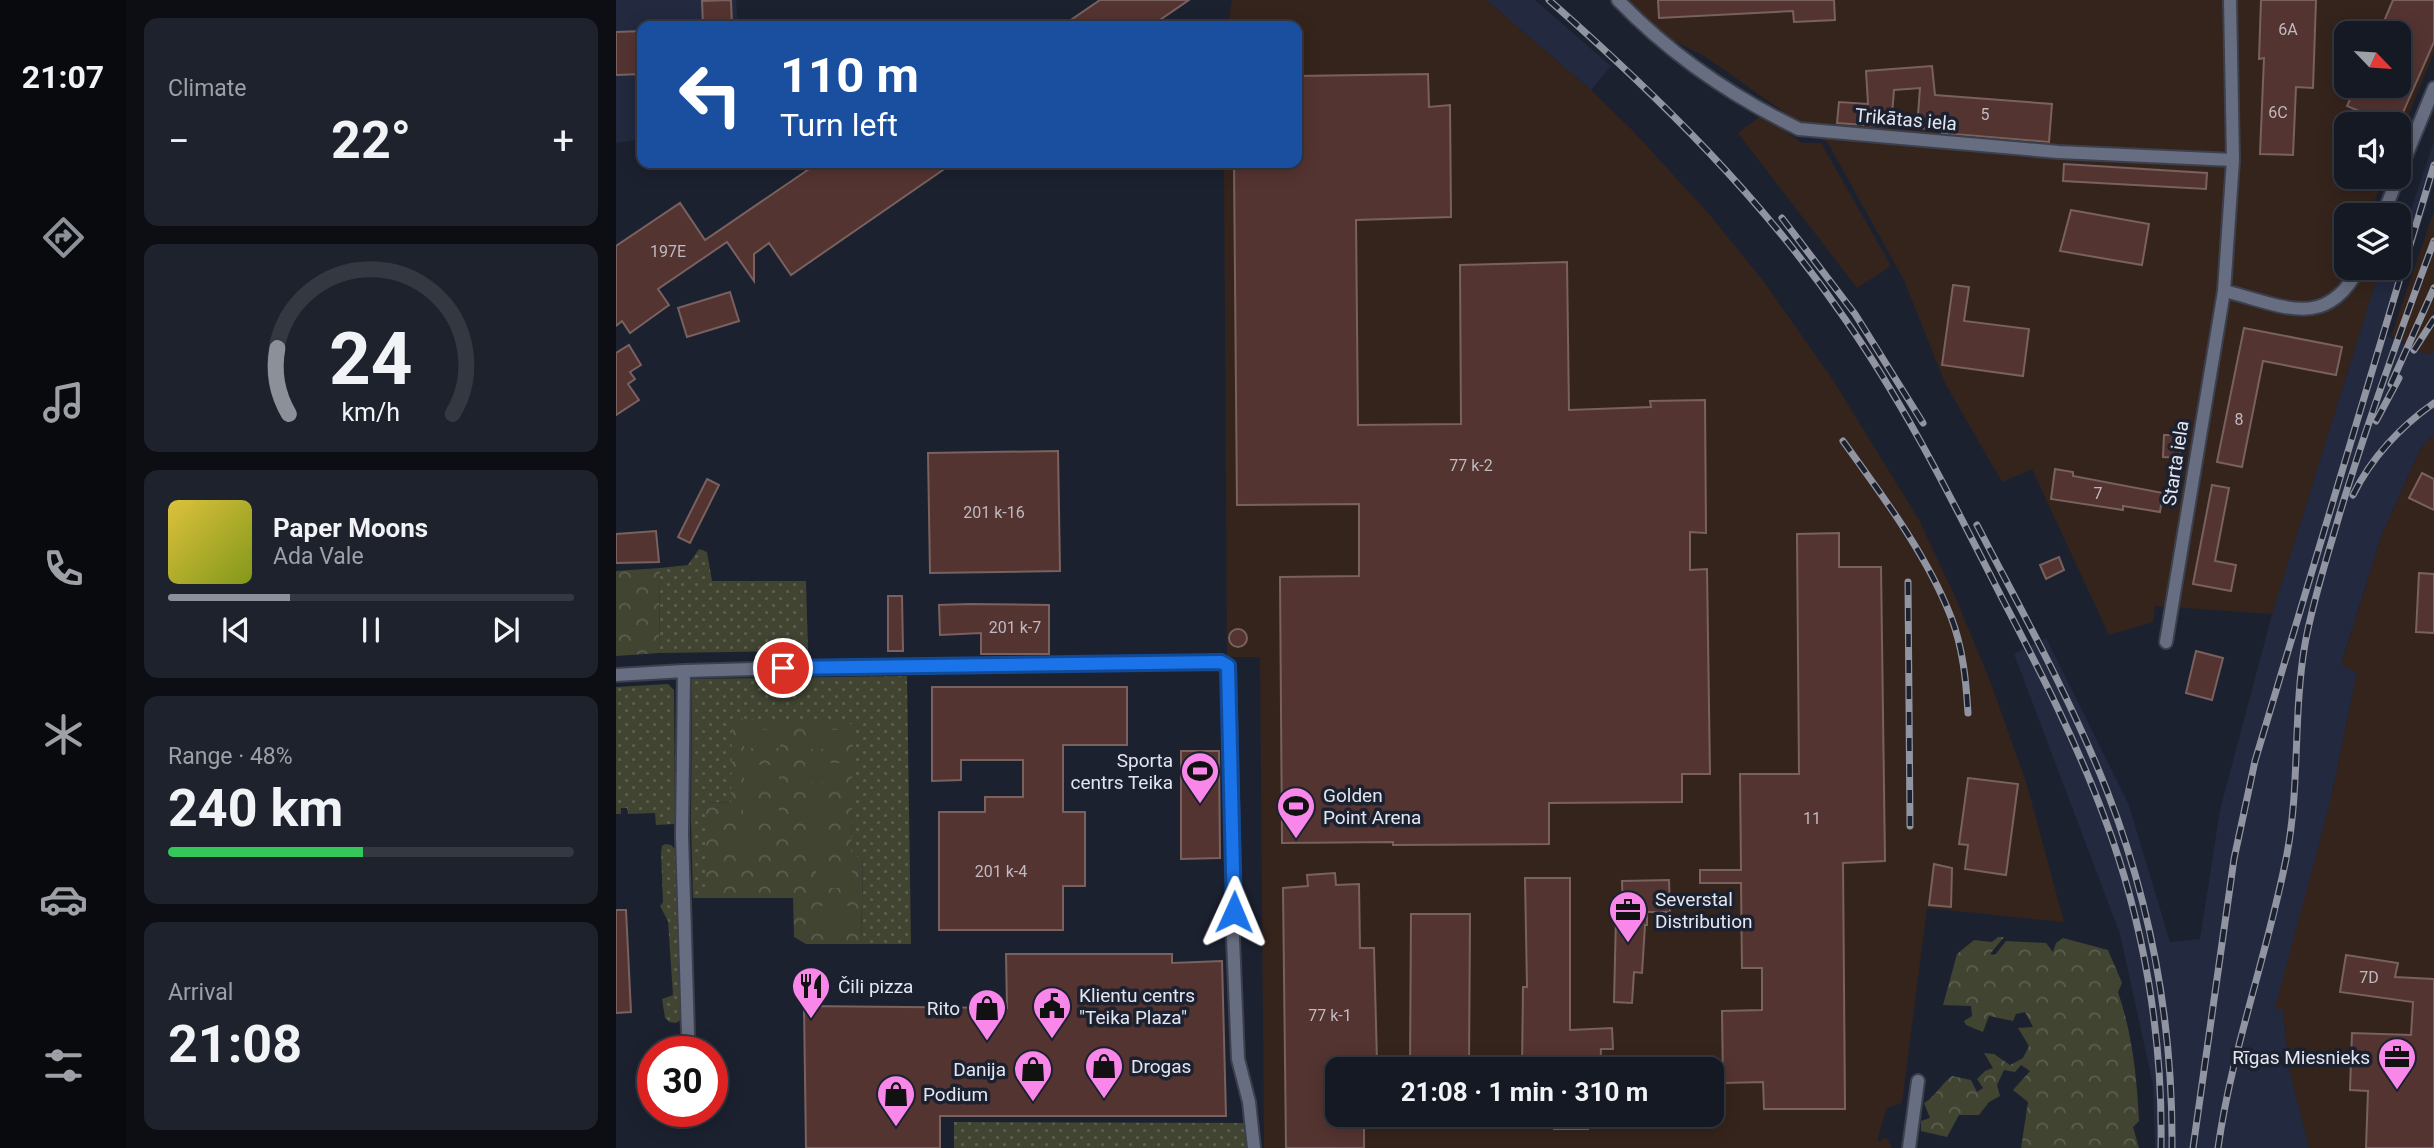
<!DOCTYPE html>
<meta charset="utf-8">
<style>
:root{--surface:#151924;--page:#1e222c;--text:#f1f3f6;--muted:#9da0a6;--line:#343841;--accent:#8c9099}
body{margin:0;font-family:Roboto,sans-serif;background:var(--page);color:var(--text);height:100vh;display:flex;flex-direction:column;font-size:26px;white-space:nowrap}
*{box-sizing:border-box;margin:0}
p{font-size:23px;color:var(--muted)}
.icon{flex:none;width:38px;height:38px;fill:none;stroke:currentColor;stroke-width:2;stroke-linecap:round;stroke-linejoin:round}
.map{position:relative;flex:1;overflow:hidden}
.side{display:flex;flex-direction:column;gap:18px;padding:18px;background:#0c0e14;width:490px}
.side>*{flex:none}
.guide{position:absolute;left:21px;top:21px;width:665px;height:147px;border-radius:14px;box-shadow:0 4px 18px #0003,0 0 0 2px var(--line);background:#1a4fa0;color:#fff;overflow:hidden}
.needle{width:46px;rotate:115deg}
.controls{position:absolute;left:1718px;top:21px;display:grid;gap:14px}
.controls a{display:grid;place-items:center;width:77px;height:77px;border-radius:14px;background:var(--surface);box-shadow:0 4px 18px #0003,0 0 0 2px var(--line);font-size:35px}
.speed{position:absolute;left:21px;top:1036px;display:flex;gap:14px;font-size:35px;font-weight:700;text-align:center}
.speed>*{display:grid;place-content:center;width:91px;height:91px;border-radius:50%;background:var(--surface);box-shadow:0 4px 18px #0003,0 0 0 2px var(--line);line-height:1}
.speed .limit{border:10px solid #d22;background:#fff;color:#111}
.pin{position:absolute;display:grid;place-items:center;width:60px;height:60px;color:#fff;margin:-30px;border:4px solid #fff;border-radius:50%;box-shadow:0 2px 7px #0007}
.me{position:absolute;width:77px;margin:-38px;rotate:1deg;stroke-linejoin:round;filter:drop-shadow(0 0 5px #0008)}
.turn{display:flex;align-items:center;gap:24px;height:147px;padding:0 28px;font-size:32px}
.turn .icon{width:91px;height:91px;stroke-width:2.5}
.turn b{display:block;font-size:49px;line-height:60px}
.big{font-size:52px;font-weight:700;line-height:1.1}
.side .tile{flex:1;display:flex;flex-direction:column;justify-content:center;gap:10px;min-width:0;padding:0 24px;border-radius:14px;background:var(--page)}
.side .dial{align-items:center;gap:0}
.dial svg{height:182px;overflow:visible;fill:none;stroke:var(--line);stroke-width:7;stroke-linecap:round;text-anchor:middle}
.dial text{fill:var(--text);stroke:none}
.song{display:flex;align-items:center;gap:21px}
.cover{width:84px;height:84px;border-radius:10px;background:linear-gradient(135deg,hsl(50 70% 55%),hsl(70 70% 35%))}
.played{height:7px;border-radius:4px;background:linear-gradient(90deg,var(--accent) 30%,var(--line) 30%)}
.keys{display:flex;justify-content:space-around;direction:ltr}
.heat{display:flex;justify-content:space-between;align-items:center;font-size:38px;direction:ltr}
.charge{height:10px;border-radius:5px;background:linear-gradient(90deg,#34c759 48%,var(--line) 0)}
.trip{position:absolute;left:709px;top:1057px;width:399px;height:70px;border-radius:14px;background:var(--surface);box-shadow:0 4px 18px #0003,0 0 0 2px var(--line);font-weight:700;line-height:70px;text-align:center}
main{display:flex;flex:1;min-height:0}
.menu{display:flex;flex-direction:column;width:126px;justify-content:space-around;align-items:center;background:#080a0e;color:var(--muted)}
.menu .icon{width:49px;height:49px}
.menu .selected{color:var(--accent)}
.menu b{font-size:32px;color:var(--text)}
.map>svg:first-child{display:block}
</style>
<main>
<nav class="menu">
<b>21:07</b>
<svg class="icon selected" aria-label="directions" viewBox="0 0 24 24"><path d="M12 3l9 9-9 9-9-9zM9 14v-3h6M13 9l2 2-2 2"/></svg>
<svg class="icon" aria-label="music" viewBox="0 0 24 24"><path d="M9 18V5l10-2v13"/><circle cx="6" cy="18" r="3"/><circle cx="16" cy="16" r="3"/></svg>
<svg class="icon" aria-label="phone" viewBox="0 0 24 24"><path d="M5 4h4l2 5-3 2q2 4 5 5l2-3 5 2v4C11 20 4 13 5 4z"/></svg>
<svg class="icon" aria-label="climate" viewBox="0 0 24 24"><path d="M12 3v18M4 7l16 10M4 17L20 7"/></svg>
<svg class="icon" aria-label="car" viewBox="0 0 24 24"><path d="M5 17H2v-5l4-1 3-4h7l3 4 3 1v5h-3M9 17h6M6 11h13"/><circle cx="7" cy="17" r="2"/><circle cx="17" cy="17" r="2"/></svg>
<svg class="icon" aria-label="filters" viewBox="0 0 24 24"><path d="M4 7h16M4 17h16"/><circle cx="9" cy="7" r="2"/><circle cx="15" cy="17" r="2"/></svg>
</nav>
<section class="side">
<div class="tile"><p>Climate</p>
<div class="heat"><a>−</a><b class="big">22°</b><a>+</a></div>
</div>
<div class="tile dial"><svg viewBox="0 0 100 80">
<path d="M14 69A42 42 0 1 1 86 69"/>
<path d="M14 69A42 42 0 0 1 9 40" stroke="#8c9099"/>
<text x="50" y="56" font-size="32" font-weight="700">24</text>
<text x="50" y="72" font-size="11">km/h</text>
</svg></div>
<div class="tile">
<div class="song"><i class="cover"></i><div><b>Paper Moons</b><p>Ada Vale</p></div></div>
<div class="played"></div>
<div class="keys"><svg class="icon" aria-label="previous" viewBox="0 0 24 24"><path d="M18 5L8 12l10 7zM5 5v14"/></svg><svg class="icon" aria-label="pause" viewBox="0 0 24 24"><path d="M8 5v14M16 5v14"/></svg><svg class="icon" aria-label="next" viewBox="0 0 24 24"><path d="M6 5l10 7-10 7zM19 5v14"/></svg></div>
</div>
<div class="tile"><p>Range · 48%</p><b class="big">240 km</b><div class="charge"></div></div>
<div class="tile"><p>Arrival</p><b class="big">21:08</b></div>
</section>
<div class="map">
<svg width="1818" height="1148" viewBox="0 0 1818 1148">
<defs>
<pattern id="grass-dots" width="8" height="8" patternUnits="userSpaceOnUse" patternTransform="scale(1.75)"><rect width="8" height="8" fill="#404431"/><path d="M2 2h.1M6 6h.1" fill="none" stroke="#5b5f4f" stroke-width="1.8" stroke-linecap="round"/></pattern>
<pattern id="forest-crowns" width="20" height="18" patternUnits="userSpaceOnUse" patternTransform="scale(1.75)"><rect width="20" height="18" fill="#404431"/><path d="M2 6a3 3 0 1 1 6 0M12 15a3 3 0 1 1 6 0" fill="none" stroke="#5b5f4f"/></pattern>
</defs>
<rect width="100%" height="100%" fill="#1c2130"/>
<path fill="#23293e" d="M0 0H120L122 26H26V139L0 143Z
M870 0H919L995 66 975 90Z
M1818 141V183L1770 335 1811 355 1818 350V434L1804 450 1766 534 1725 664 1741 672 1714 803 1660 1008 1667 1010 1673 1068 1693 1148H1539L1537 1085 1504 934 1398 654 1430 638 1513 805 1554 942 1584 939 1604 810 1656 614 1764 268H1783V245Z"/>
<path fill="#35241c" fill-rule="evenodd" d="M616 0H870L975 90 1016 130 1094 215 1148 282 1217 380 1303 520 1341 601 1376 686 1411 785 1448 922 1311 908 1286 1103 1271 1108 1264 1129 1262 1142 1270 1137 1276 1148H648L644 657H611L608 163H681V26H612ZM721 1069H1096V1115H721Z
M1009 0H1818V52L1783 139V124H1731V177H1768L1753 215H1731V268H1764L1656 614 1539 606 1537 622 1493 635 1416 469 1386 482 1329 383 1288 280 1212 143 1090 57 1047 35ZM1731 33H1783V86H1731Z
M1146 115 1186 143H1205L1275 266 1241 288 1122 133Z
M1818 211V350L1811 355 1775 336Z
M1818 434V1148H1693L1673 1068 1667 1010 1659 1008 1714 803 1741 672 1725 665 1766 534 1804 450Z"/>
<path fill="url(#grass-dots)" d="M83 549 91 552 96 581H190L192 651 43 653 44 568 72 565Z
M291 676 295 944H245L247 858 235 857 236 724 115 802 90 803V898H77L75 821 76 679Z
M52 684 58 690 59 824 40 825 39 813 12 814 11 808H5V814H0V687Z
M49 844 55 845 59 849 67 942 66 1019 60 1023 53 1022 49 1018 46 999 57 995 52 921 44 906 47 902 45 852 46 846Z
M338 1122 633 1123V1148H338Z"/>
<path fill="url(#forest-crowns)" d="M44 568 43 653 0 656V571Z
M116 718 237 724 235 856 247 857 245 944H190L178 937 177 898H90V803L115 802Z
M1382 937H1388L1374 954 1379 955 1390 941 1430 943 1437 952 1440 943 1447 938 1492 950 1506 983 1502 992C1516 1033 1521 1077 1523 1121L1517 1127 1523 1148H1405L1412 1102 1397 1090 1414 1071 1405 1065 1399 1072 1388 1070 1381 1085 1384 1096 1373 1102 1363 1115H1343L1331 1137 1305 1131V1121L1314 1118 1308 1103C1320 1096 1324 1085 1336 1076L1355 1080 1361 1092 1367 1088 1361 1079 1369 1071 1377 1068 1368 1053 1378 1054 1394 1065 1407 1058 1413 1046 1402 1028 1417 1027 1409 1012 1400 1014 1397 1021 1373 1016 1367 1032 1350 1025 1348 1021 1356 1016 1355 1006 1327 1005 1341 954 1358 940 1376 942Z"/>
<path fill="#404431" d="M128 729 164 730V748H128Z
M190 730H225V749H190Z
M189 763H225V782H189Z
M128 765H163V784H128Z
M189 798 225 799V817H190Z
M127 799 163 800V818H127Z
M112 834H148V853H112Z
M189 834H225V853H189Z
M200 869 236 870 235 888H200Z
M200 906H235V924H200Z"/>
<path fill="#543431" stroke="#78615f" stroke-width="2" d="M115 0 116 26H87L86 1Z
M484 0H573L535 26H446Z
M1042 0H1218L1219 20 1178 22 1177 11 1043 18Z
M1645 0H1700L1697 88 1680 87 1677 155 1644 154 1648 58 1643 59Z
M1777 0H1818V42L1782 124H1774L1731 106 1740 86H1783V33H1763Z
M26 31V74L0 75V32Z
M1316 66 1319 95 1436 104 1433 142 1326 133V130L1301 128 1304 88 1278 90 1275 127 1221 123 1223 102 1252 104 1250 71Z
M812 74 813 107 834 105 835 217 740 220 742 425 845 424 844 265 951 262 953 410 1035 407 1034 401 1089 400 1090 533 1074 532V570L1091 569 1094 774H1066V802L933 803V844L777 845V842L666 843 664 577 743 576V504L621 505 618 163H681V76Z
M202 163H236L240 168 248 163H337L175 275 153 243 138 254V281L111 242 42 289 53 305 14 333 6 321 0 326V246L64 203 89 240Z
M1448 164 1591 173 1590 189 1447 181Z
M1455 210 1533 224 1526 265 1444 251Z
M1337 285 1353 287 1348 321 1413 329 1407 376 1326 365Z
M114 292 123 321 71 337 62 308Z
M1628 328 1726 347 1720 375 1647 361 1626 467 1601 462Z
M13 345 25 365 14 372 19 379 12 384 23 400 0 415V353Z
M1548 435H1565L1564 458 1547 457Z
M442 451 444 571 314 573 312 453Z
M1439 469 1457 472V476L1547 493 1544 512 1507 506V510L1435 499Z
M1806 473 1818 479V510L1793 498Z
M91 479 103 485 74 543 62 537Z
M1596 485 1613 488 1599 561 1620 565 1615 591 1577 584Z
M40 531 43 562 0 563V534Z
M1223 533V567H1265L1269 861 1227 863 1229 1109H1148L1147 1082 1107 1083 1106 1011 1146 1010V968H1126L1125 883H1084V870H1125L1124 774H1183L1181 534Z
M1443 557 1448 570 1430 579 1424 565Z
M1803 573 1818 574V633L1800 632Z
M272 596H286L287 651H272Z
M353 604 433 605V654H365V633L324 635 323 605Z
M613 638a9 9 0 1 1 18 0a9 9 0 1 1-18 0Z
M1580 651 1607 658 1596 700 1570 693Z
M316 687H511V745H447V812H469V886H447V930H323V812H369V797H407V760H345V780L316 781Z
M565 751H603L604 858 565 859Z
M1352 778 1402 784 1390 875 1349 869 1352 845 1343 844Z
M1318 864 1336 868 1335 907 1313 905Z
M719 873 720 885 743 884 744 948H758L761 1062H748V1069H721V1115H748V1148H670L667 888 692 886 691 875Z
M909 878H954V1030L996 1028 997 1049H985L984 1069H906L907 987H911Z
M1053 880 1054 912H1031V925H1029L1026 973 1018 972 1016 1003 998 1002 1000 916H1007L1006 881Z
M0 910H10L15 1012 0 1013Z
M795 914H854L853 1069H794Z
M390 954H556V963L606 961 610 1116H324V1148H190L188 1006 391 1008Z
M1730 955 1782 963 1779 977 1818 979V1148H1750L1752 1091 1734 1090 1736 1033 1795 1035 1797 1002 1724 992Z
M938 1115H973L972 1129H938Z"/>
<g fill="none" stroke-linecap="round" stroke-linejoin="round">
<defs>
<path id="street" d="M1002 0C1053 53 1117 97 1183 129L1443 152 1617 160
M1783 173 1818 88
M1767 215 1782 177
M1608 291C1664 304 1709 333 1743 268
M1550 642 1608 291 1617 160 1614 0
M68 671 66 835 72 1034
M0 675 68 671 216 667 605 662 613 666 618 885 617 939 622 1059 633 1102 638 1148
M1293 1148 1302 1081"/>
</defs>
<use href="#street" stroke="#3c3f4c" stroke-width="16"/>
<use href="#street" stroke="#686e81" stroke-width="12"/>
<defs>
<path id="rail" d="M933 0C1043 97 1146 198 1229 319 1291 408 1338 504 1387 600 1424 671 1461 743 1489 819 1528 923 1547 1037 1545 1148
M1166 218 1239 314 1307 423
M1798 350 1818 319
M1775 384 1818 288
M1760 421 1783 378
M1227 441C1266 495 1311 555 1335 617 1347 648 1350 680 1352 713
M1737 495C1755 458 1785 426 1818 403
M1361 525C1406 612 1455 699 1491 791 1535 904 1557 1026 1556 1148
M1292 582 1294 826
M1577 1148 1618 859 1639 761 1818 165
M1602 1148C1616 1048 1652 953 1671 854 1684 785 1677 713 1689 644 1697 600 1711 558 1723 516 1751 423 1784 332 1818 241"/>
</defs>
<use href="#rail" stroke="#9195a2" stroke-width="7"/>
<use href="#rail" stroke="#1c2130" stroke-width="4.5" stroke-dasharray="13" stroke-linecap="butt"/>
</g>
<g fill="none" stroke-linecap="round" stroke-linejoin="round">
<defs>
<path id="route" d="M167 668 605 662 612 666 618 912"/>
</defs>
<use href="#route" stroke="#114b97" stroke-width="18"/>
<use href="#route" stroke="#1a73e8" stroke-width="12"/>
</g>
<defs>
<symbol id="stadium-pin" viewBox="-11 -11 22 30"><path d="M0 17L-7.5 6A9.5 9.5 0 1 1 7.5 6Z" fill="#f987e9" stroke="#1c2130"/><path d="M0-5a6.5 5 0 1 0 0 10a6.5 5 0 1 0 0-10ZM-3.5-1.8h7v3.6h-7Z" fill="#111"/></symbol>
<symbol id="office-pin" viewBox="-11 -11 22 30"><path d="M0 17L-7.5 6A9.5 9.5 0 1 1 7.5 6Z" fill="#f987e9" stroke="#1c2130"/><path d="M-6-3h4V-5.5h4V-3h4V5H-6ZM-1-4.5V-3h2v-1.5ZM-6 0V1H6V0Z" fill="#111"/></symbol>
<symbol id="restaurant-pin" viewBox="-11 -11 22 30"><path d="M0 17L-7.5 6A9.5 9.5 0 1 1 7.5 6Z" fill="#f987e9" stroke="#1c2130"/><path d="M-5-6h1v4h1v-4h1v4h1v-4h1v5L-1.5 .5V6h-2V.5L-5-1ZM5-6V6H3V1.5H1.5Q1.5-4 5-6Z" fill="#111"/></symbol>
<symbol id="civic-pin" viewBox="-11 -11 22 30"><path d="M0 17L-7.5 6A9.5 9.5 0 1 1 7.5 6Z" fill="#f987e9" stroke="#1c2130"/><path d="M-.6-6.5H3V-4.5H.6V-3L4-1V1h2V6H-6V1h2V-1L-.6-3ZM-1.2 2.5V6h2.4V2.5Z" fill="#111"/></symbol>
<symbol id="shop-pin" viewBox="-11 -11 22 30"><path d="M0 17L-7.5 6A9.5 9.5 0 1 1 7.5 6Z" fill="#f987e9" stroke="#1c2130"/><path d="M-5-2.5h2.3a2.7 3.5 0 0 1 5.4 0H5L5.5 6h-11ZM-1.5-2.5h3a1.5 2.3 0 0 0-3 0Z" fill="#111"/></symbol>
</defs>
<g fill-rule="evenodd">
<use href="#stadium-pin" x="562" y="749" width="44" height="60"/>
<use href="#stadium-pin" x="658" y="784" width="44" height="60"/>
<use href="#office-pin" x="990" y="888" width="44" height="60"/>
<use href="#restaurant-pin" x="173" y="964" width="44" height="60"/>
<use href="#civic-pin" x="414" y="984" width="44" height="60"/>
<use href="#shop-pin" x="349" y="986" width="44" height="60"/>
<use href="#office-pin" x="1759" y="1035" width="44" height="60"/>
<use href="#shop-pin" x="466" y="1044" width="44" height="60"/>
<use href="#shop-pin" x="395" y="1047" width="44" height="60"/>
<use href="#shop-pin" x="258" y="1072" width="44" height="60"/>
</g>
<g text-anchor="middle" stroke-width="7" stroke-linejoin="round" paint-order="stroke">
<g font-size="16" fill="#bfbac1">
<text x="1672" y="35">6A</text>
<text x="1662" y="118">6C</text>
<text x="1369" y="120">5</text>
<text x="52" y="257">197E</text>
<text x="1623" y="425">8</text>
<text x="855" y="471">77 k-2</text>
<text x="1482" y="499">7</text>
<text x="378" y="518">201 k-16</text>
<text x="399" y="633">201 k-7</text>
<text x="1196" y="824">11</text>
<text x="385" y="877">201 k-4</text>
<text x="1753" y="983">7D</text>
<text x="714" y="1021">77 k-1</text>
</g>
<g font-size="19" fill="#e3e6f1" stroke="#1c2130">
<text transform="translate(1290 119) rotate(5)" y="7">Trikātas iela</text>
<text transform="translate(1559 463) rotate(-81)" y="7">Starta iela</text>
</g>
<g font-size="19" fill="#e3e6f1" stroke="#1c2130" text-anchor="start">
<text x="557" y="767" text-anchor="end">Sporta<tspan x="557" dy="22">centrs Teika</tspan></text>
<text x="707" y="802">Golden<tspan x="707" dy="22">Point Arena</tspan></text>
<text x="1039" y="906">Severstal<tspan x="1039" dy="22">Distribution</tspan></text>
<text x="222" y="993">Čili pizza</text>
<text x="463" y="1002">Klientu centrs<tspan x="463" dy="22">"Teika Plaza"</tspan></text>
<text x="344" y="1015" text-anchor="end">Rito</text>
<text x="1754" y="1064" text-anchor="end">Rīgas Miesnieks</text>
<text x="515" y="1073">Drogas</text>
<text x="390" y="1076" text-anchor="end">Danija</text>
<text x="307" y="1101">Podium</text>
</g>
</g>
</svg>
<div class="controls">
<a><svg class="needle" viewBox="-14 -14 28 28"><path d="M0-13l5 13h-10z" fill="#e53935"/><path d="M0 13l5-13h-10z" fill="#9da0a6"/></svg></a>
<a><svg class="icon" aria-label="sound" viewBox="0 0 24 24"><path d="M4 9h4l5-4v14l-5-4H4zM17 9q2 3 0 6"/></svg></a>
<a><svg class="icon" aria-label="layers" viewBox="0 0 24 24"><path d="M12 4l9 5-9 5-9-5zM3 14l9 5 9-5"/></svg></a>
</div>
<div class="speed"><div class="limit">30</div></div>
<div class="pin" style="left:167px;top:668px;background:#d93025"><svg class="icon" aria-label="arrive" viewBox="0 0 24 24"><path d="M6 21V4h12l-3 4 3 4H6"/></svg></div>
<svg class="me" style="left:618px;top:912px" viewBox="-20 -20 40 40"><path d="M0-17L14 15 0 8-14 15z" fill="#1a73e8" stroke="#fff" stroke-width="4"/></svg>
<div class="trip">21:08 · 1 min · 310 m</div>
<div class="guide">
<div class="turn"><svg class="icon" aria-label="left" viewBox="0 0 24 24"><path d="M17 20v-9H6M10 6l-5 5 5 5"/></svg><div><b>110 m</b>Turn left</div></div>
</div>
</div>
</main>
